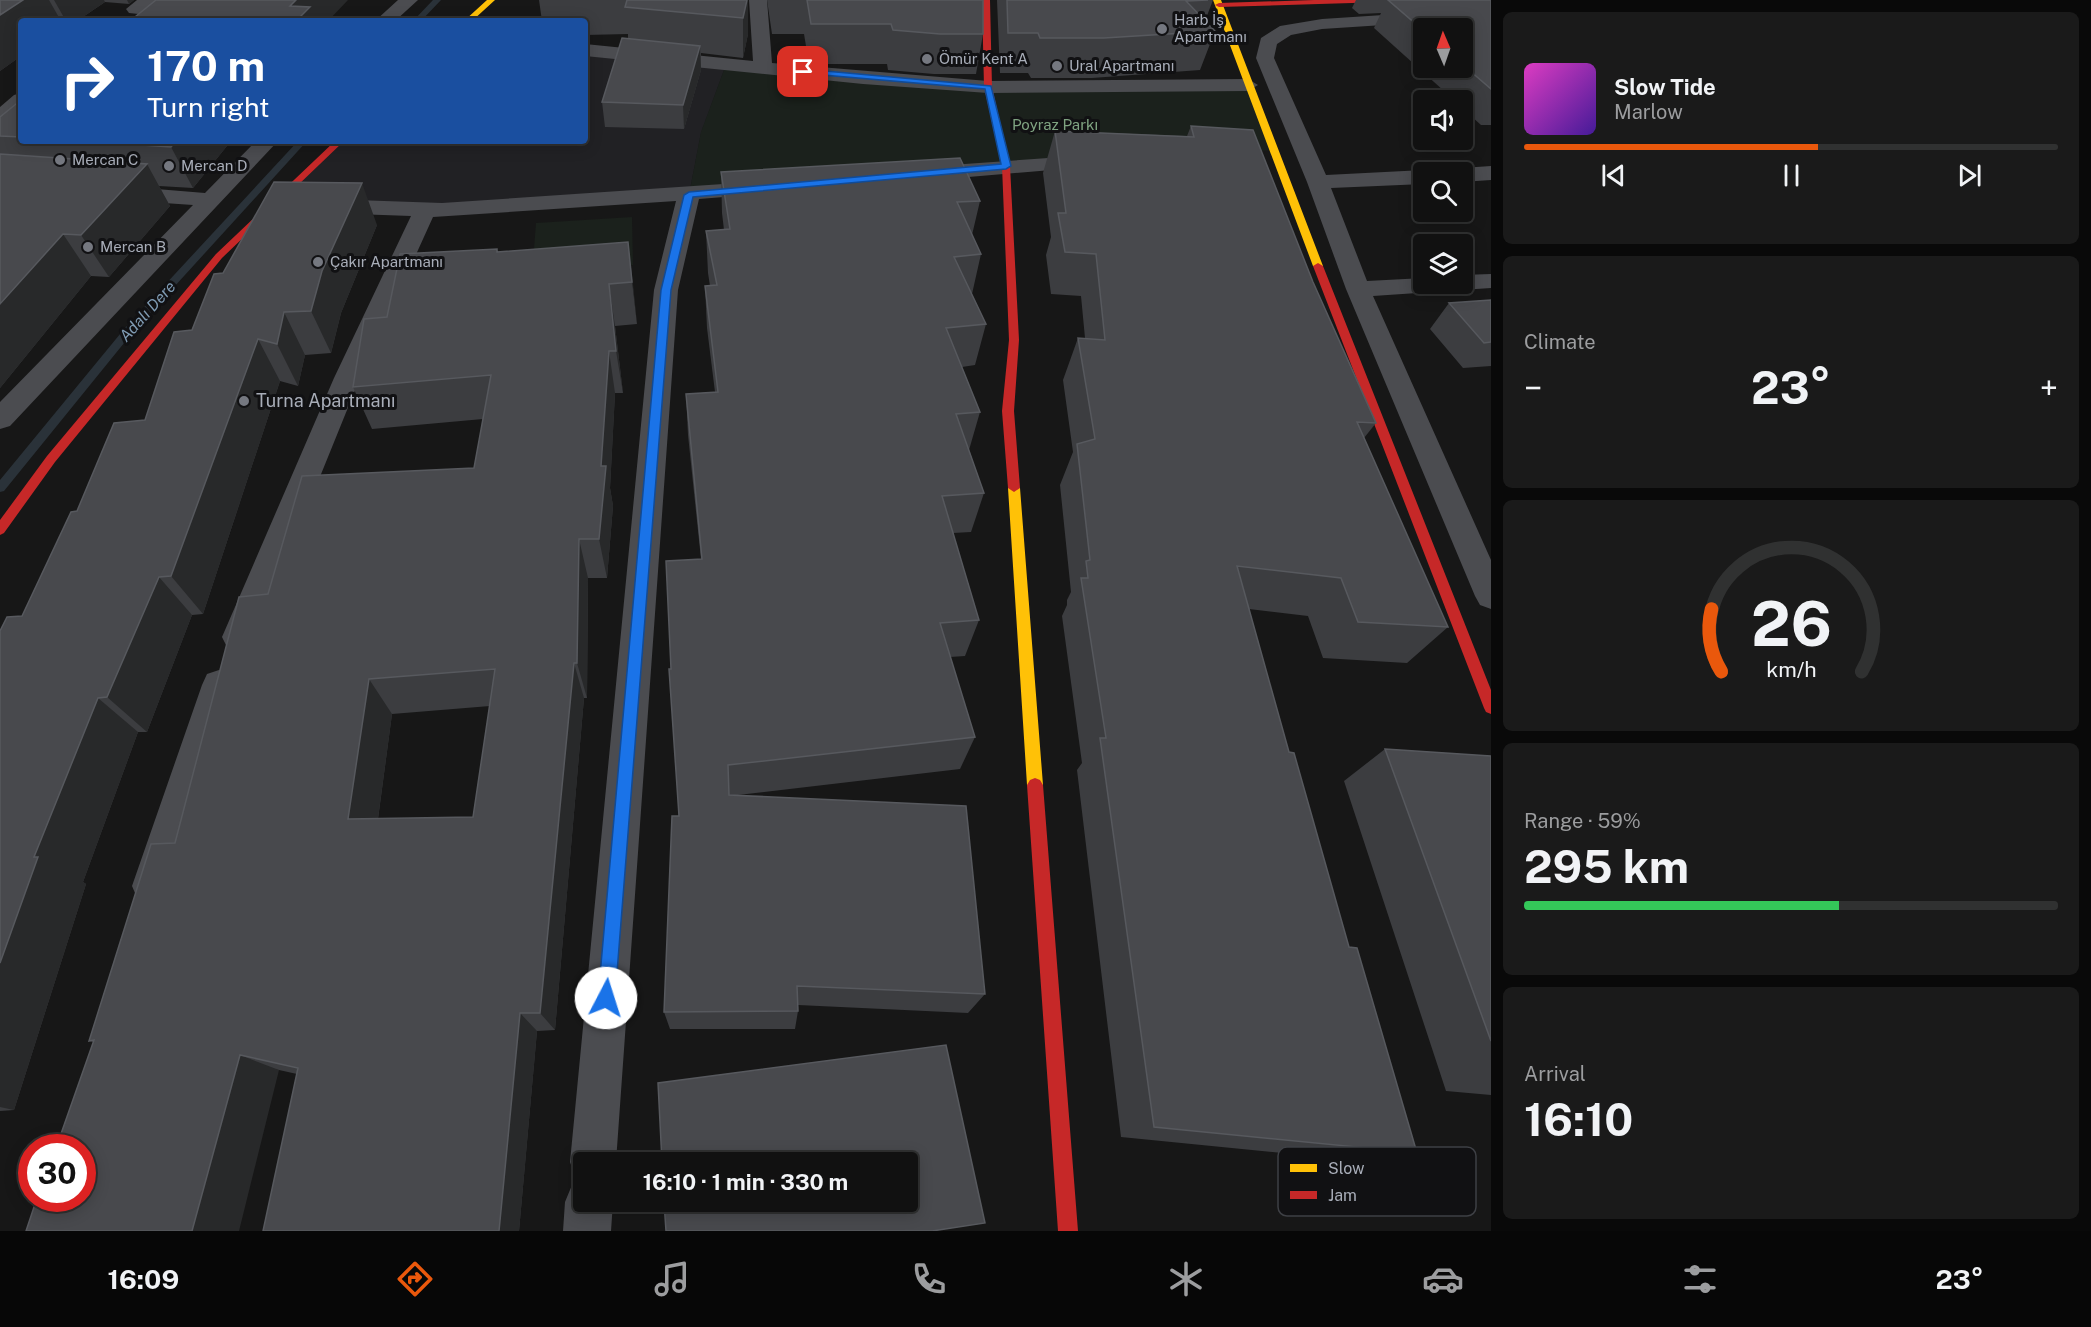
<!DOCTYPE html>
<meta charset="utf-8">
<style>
:root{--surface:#111;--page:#1a1a1a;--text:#f1f3f6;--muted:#9c9d9f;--line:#303131;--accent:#ea580c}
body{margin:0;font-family:"Public Sans",sans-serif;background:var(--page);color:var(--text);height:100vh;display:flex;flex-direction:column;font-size:22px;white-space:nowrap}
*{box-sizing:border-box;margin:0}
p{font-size:20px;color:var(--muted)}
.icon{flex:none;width:33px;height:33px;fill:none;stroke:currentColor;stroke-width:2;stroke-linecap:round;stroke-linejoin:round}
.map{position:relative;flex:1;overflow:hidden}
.sheet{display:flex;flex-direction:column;gap:12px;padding:12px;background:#090909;width:600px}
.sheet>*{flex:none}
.hud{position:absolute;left:18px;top:18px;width:570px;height:126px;border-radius:6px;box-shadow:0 3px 15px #0003,0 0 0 2px var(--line);background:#1a4fa0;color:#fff;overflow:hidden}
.needle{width:39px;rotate:358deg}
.controls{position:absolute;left:1413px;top:18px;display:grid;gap:12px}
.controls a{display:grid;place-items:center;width:60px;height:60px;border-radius:6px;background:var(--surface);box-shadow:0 3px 15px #0003,0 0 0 2px var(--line);font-size:30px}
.speed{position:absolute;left:18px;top:1134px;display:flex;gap:12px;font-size:30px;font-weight:700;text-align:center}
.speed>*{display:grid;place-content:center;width:78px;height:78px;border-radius:50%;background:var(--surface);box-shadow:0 3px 15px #0003,0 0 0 2px var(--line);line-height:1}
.speed .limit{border:9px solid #d22;background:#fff;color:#111}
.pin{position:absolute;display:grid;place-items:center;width:51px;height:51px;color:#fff;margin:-26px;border-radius:12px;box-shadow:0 3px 9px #0006}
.me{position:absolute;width:66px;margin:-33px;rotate:5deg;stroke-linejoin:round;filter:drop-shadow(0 0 4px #0008)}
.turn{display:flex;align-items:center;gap:21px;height:126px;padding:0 30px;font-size:27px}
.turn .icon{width:78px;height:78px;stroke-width:2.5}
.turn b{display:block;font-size:42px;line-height:51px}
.big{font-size:45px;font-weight:700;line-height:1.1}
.sheet .card{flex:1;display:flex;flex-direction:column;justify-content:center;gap:9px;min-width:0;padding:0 21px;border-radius:9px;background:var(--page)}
.sheet .dial{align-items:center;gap:0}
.dial svg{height:156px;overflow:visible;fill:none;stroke:var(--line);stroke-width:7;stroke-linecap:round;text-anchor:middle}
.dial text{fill:var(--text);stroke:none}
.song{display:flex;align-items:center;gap:18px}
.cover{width:72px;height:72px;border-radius:9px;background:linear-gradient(135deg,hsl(310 70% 55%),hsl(260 70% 35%))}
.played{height:6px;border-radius:3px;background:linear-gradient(90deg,var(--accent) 55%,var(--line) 55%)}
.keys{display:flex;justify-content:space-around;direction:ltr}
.heat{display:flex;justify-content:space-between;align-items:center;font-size:33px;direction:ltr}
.charge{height:9px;border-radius:4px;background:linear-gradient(90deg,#34c759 59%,var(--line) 0)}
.trip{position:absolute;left:573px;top:1152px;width:345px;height:60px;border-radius:6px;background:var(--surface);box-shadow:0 3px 15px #0003,0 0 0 2px var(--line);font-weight:700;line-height:60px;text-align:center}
.tab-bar{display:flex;height:96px;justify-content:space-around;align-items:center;background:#070707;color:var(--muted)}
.tab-bar .icon{width:42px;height:42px}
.tab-bar .current{color:var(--accent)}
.tab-bar b{font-size:27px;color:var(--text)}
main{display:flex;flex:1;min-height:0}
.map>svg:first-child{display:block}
</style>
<main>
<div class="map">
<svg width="1491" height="1231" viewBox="0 0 1491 1231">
<rect width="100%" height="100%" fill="#171717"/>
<path fill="#212124" d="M585 50 727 62 701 133 689 195 442 210 273 204 340 141H585Z"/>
<path fill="#1b211c" d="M727 62 988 87 1248 85 1272 150 689 195 701 132Z
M632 217 633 265 532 274 536 223Z"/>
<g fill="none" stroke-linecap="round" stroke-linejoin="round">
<path fill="#2a3239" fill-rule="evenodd" d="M433 0H441L421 21H413Z
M298 141H307L133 332 4 491 0 492V480L125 328Z"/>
<path fill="#4b4c50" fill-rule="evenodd" d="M137 0H158L153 5 187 9 196 14 187 19 129 13 126 9Z
M398 0H418L395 21H375Z
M749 0H767L772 63 988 81 1248 79 1258 85 1248 91 988 93 863 84 585 56V44L753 61Z
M1491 8V18L1322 29 1291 35 1277 44 1274 58 1326 175 1424 170 1432 172H1424V184L1331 188 1367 281 1424 278V284H1462V275L1491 274V288L1373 296 1491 560V609L1480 605 1475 596 1346 289 1307 182 1256 58 1261 38 1280 26 1322 19Z
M21 93V109L7 121 0 123V107L14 95Z
M256 141H278L10 426 0 429V402L193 205 120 200 112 198 109 193 112 188 120 186 205 193Z
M1091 155 1099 156 1102 161 1099 166 922 181 914 179 911 174 914 169 922 167Z
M1491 166V180L1462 182V172H1453L1462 168Z
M766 181 774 183 777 188 774 193 699 199 678 290 616 1162H584V1202H613L611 1231H563L565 1202 572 1185 582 1181 576 1179 570 1162 654 290 676 201 433 217 360 378 251 647 239 651 227 647 222 637 334 378 411 216 326 213 318 211 315 206 318 201 326 199 442 203Z
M219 670 231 674 236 685 172 886 166 900 152 906 138 900 132 886 202 685 207 674Z"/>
<path fill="#ffc107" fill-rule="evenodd" d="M487 0H495L472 21H464Z
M1213 0H1221L1323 266 1321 268 1313 266Z
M1014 484 1020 488 1043 785 1040 790 1035 792 1030 790 1027 785 1008 488Z"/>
<path fill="#c62828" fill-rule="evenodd" d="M982 0H990L992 87 1010 166 1019 340 1014 411 1020 488 1014 492 1008 488 1002 411 1009 340 1002 166 984 87Z
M1314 0H1389L1385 2 1219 7 1215 5 1219 3Z
M335 141H344L222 258 55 462 4 533 0 535V520L47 456 216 254Z
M1318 263 1323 266 1491 690V714L1486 712 1484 708 1313 266Z
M1035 778 1040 780 1043 785 1078 1231H1058L1027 785 1030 780Z"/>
</g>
<path fill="#3c3d40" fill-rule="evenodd" d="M0 0H134L129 4 105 2 77 21H21V56L0 71Z
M539 0H748V34L743 58 701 53V70L684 129 605 127 602 102 628 39V34L585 35V21H542Z
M767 0H983V34L976 74H934L888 70 887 64H809L804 34H772Z
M997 0H1213L1205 21 1215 31 1200 70 1092 78H1031L1028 73H1000Z
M1356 0H1491V125H1481L1462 108V100H1454L1374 28 1381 13 1359 14 1352 8ZM1424 28H1462V68H1424Z
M21 100V141H231L193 188 159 186 170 206 109 277 91 276 0 388V117Z
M1191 126 1313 282 1376 423 1364 438 1448 627 1407 663 1323 658 1308 616 1249 609 1289 752 1349 947 1417 1153 1363 1161 1121 1137 1077 770 1082 763 1062 616 1067 605V600L1071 592 1060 485 1073 452 1063 380 1078 338H1085L1081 296 1051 294 1046 255 1051 237 1043 173 1055 131 1187 136Z
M721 172 980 201 972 235 981 254 972 294 986 324 975 365 962 367 980 412 969 450 984 493 971 532 953 533 979 620 965 656 950 657 975 737 960 769 738 795 985 994 968 1013 798 1005V1011L795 1029H670L664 1012 679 816 671 669 701 559 688 435 686 394 715 392 707 328 705 286H710L708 273 706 231 724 230 722 213Z
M377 225 341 313 331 353 305 355 298 386 280 381 203 614 192 615 147 732H138L83 882 86 884 14 1110 0 1111V631L22 616 77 511 145 420 223 273Z
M628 242 637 324 615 326 623 393H615L610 488 613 506 607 578H588L587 698H584L555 1030 537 1031 519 1231H263L297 1074 279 1070 93 1042 89 1041 175 843 268 594 474 468 483 419 372 429 353 387 387 317 497 249 498 252ZM490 706 473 817 378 819 392 714Z
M1491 300V366L1463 368 1430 329 1449 303Z
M1385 749 1491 756V1095L1446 1091 1344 781Z"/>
<path fill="#28292a" d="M23 0H49L61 21H21V56L0 71V15Z
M54 0H104L105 2 77 21H66Z
M127 0H134L129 4Z
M296 0H348L328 21H296L290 6Z
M747 0H748V34L743 58V18Z
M700 46 701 70 684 129 683 105Z
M176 141H231L193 188 171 147Z
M147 164 170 206 109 277 81 235Z
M362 183 377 225 341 313 331 353 311 311 322 271Z
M63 234 91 276 0 388V304Z
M628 242 633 284 637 324 632 282Z
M609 284 615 326 623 393 616 351Z
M284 312 305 355 298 386 277 344Z
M258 339 280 381 203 614 171 576Z
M609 351 615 393 610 488 613 506 607 578 599 539 601 466Z
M579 539 588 578 587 698 577 663Z
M159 577 192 615 147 732 107 697Z
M574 663 584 698 555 1030 540 1013Z
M369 679 392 714 374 848 348 819Z
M98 698 138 732 83 882 86 884 14 1110 0 1107V963L34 857Z
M520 1013 537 1031 519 1231H499Z
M240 1055 279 1070 239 1231H192Z"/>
<path fill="#48494d" stroke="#57595e" stroke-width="1.5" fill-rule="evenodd" d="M0 0H23L0 15Z
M156 0H296L290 6 310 7 296 21H130Z
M627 0H747L743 18 625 7Z
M807 0H983V34H940L893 30 891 24H811Z
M1007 0H1208L1186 1 1215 31 1104 38H1040L1038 33H1008Z
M1388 0H1491V89L1462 64V28H1424V31Z
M622 38 700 46 683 105 602 102Z
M21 100V137L0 136V117Z
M1191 126 1253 130 1313 282 1376 423 1357 422 1448 627 1358 622 1341 578 1237 566 1289 752 1294 753 1349 947 1357 948 1417 1153 1154 1127 1100 738H1106L1081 578H1088L1086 561 1090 560 1077 444 1095 439 1078 338 1105 340 1096 254 1065 252 1058 213H1066L1055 131 1194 137Z
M82 141H176L171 147Z
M0 154 147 164 81 235 63 234 0 304Z
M960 158 980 201 957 202 981 254 954 257 986 324 946 328 980 412 956 414 984 493 942 496 979 620 940 623 975 737 728 765 729 795 966 806 985 994 797 986 798 1011 664 1012 672 816H679L669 669H671L666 561 702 559 686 394 718 392 705 286 717 285 706 231 730 229 721 172Z
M274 182 362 183 322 271 311 311 284 312 277 344 258 339 171 576 159 577 107 697 98 698 34 857H38L0 963V631L7 617 22 616 71 512 77 511 114 423 145 420 174 332 192 330 214 274 223 273Z
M628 242 632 282 609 284 616 351H609L601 466H606L599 539H579L577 663H574L540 1013H520L499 1231H263L298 1068 240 1055 192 1231H26L37 1198H82V1148H56L94 1040 89 1041 151 844 175 843 239 597 268 594 302 476 474 468 491 375 353 387 364 319 387 317 400 254 497 249V252ZM495 669 473 817 348 819 369 679Z
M1491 300V342L1484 343 1449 303Z
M1385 749 1491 756V1041Z
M946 1045 985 1223 932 1231H666L664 1202H908V1162H662L658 1083Z"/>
<path fill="#1a73e8" stroke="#114b97" stroke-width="1.5" d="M803 69 991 86 1011 166 1006 169 693 197 671 290 615 998 613 1004 606 1006 600 1004 598 998 661 290 684 195 689 192 1001 164 985 89 800 73Z"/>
<g fill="#757880" stroke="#111113" stroke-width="2">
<circle cx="1162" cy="29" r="6"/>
<circle cx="927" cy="59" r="6"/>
<circle cx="1057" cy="66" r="6"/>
<circle cx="60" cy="160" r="6"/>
<circle cx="169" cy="166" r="6"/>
<circle cx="88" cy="247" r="6"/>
<circle cx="318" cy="262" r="6"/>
<circle cx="244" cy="401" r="6"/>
</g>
<g text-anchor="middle" stroke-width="6" stroke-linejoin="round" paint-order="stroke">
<g font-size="15" fill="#a8adb8" stroke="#111113" text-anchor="start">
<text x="1174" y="25">Harb İş<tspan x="1174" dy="17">Apartmanı</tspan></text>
<text x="939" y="64">Ömür Kent A</text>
<text x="1069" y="71">Ural Apartmanı</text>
<text x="72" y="165">Mercan C</text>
<text x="181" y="171">Mercan D</text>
<text x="100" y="252">Mercan B</text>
<text x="330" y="267">Çakır Apartmanı</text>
</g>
<g font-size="15" fill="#7fa381" stroke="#111113">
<text x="1055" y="130">Poyraz Parkı</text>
</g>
<g font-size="16" font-style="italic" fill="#7f9bb3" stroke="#111113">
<text transform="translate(147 311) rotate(-48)" y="6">Adalı Dere</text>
</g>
<g font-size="18" fill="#a8adb8" stroke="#111113" text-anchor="start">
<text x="256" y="407">Turna Apartmanı</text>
</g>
</g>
<rect x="1278" y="1147" width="198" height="69" rx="9" fill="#111113" stroke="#3e4045" stroke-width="1.5"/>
<rect x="1290" y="1164" width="27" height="8" fill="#ffc107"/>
<rect x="1290" y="1191" width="27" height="8" fill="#c62828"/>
<g font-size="16" fill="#a8adb8">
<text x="1328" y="1174">Slow</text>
<text x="1328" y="1201">Jam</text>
</g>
</svg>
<div class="controls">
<a><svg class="needle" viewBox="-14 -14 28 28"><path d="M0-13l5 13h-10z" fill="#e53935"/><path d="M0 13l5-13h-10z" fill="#9c9d9f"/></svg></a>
<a><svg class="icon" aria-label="sound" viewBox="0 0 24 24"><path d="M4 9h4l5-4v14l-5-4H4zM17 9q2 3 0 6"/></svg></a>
<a><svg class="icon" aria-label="search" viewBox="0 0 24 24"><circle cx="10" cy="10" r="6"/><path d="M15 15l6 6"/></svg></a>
<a><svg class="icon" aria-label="layers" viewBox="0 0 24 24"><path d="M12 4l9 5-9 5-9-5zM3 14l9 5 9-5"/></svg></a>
</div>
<div class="speed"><div class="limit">30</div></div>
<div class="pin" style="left:803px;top:72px;background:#d93025"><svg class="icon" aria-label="arrive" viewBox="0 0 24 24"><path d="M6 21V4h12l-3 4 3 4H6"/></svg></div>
<svg class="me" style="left:606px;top:998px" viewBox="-20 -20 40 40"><circle r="19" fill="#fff"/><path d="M0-13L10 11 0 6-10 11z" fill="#1a73e8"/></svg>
<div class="trip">16:10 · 1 min · 330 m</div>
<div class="hud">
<div class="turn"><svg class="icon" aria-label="right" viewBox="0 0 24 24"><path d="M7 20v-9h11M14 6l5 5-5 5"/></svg><div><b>170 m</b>Turn right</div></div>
</div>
</div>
<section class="sheet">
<div class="card">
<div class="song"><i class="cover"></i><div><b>Slow Tide</b><p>Marlow</p></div></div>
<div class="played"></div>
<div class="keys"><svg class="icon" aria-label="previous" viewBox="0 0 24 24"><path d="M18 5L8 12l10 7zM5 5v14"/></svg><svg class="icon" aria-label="pause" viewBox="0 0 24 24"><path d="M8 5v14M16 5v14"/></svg><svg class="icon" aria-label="next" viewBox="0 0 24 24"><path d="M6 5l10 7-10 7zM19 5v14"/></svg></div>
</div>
<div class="card"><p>Climate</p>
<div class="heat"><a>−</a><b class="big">23°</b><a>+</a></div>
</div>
<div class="card dial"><svg viewBox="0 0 100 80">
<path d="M14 69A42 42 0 1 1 86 69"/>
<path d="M14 69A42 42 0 0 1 9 37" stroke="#ea580c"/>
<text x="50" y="56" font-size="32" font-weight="700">26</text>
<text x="50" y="72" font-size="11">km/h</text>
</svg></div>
<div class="card"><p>Range · 59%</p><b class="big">295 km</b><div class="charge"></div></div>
<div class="card"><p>Arrival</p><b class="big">16:10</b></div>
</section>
</main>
<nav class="tab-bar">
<b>16:09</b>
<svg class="icon current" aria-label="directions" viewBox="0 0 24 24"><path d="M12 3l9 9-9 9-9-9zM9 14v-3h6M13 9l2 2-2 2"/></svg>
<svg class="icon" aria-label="music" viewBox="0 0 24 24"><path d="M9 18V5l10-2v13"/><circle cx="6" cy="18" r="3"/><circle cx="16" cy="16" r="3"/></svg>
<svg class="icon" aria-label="phone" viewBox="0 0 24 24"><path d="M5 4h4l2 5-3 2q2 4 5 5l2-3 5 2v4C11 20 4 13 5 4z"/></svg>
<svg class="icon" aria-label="climate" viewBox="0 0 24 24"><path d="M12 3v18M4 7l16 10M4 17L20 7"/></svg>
<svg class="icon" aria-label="car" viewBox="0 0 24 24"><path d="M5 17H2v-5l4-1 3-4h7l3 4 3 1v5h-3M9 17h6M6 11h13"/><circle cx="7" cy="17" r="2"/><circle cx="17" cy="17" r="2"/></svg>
<svg class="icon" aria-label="filters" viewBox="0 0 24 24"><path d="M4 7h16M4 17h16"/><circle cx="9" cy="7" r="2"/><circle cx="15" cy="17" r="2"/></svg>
<b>23°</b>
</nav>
